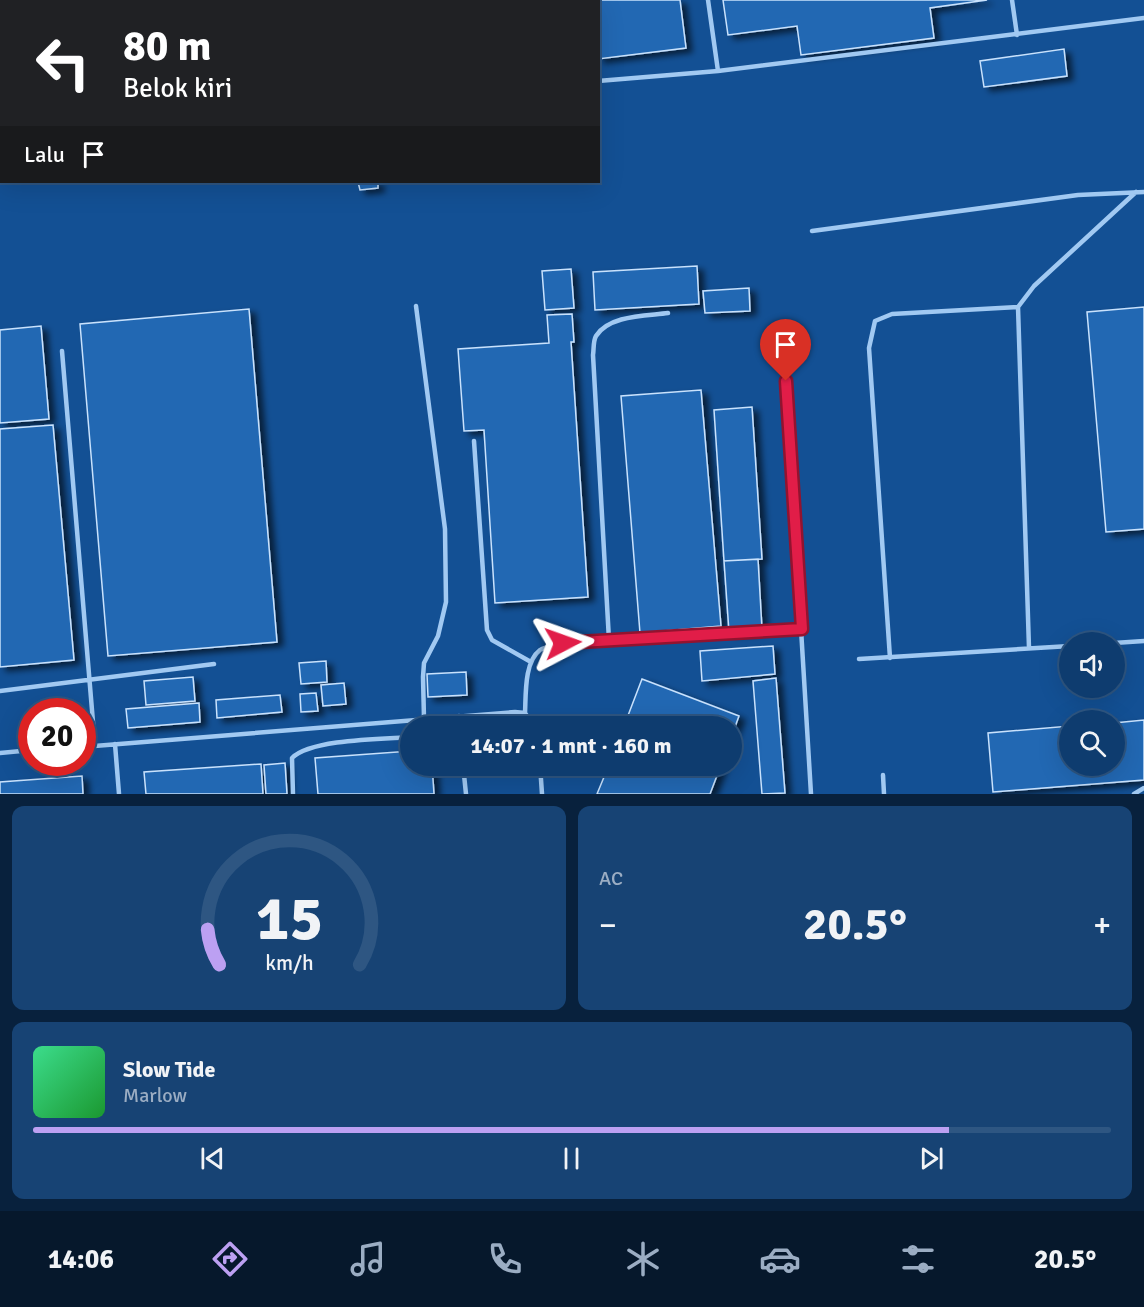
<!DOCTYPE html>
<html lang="id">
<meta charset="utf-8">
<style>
:root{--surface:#0e3c6f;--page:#174374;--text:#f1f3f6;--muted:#9badc3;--line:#2e5682;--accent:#bca0f2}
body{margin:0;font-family:Signika,sans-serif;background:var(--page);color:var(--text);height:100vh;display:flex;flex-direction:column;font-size:22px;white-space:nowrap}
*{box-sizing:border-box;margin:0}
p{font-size:20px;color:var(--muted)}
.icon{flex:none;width:33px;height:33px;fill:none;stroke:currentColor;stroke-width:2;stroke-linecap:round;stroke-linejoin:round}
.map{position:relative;height:794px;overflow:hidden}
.details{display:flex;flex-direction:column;gap:12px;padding:12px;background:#08213d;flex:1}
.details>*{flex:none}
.guide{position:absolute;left:0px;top:0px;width:600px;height:183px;box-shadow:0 6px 24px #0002,0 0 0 2px var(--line);background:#202124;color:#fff;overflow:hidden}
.buttons{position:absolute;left:1059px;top:632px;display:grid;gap:12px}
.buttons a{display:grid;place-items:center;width:66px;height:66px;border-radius:50%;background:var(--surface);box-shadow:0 6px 24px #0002,0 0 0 2px var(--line);font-size:30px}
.speed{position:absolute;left:18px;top:698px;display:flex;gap:12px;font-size:30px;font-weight:700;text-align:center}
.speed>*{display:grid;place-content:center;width:78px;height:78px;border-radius:50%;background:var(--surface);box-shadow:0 6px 24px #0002,0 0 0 2px var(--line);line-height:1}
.speed .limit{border:9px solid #d22;background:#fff;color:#111}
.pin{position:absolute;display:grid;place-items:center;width:51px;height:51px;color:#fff;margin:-62px -26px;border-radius:50% 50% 50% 0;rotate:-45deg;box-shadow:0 0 6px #0007}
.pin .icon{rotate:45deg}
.me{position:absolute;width:66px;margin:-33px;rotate:86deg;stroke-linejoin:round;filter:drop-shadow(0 0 4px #0008)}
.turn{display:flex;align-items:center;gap:21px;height:126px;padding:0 24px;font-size:27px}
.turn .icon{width:78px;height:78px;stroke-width:2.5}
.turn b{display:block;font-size:42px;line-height:51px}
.then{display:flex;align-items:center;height:57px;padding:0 24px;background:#0003;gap:12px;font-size:22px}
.big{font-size:45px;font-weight:700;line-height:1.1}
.details .widget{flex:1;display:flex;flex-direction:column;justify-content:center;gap:9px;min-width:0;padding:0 21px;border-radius:12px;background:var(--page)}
.details .dial{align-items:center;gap:0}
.dial svg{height:156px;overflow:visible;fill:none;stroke:var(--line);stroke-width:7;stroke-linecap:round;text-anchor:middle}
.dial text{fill:var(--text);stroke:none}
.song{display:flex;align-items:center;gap:18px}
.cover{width:72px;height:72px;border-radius:9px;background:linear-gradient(135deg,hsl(150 70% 55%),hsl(130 70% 35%))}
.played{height:6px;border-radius:3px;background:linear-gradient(90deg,var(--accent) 85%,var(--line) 85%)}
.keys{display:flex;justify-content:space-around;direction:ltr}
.heat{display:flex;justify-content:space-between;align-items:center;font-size:33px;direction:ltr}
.details .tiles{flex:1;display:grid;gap:12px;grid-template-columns:1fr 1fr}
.widget:last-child{grid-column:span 2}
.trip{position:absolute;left:400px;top:716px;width:342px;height:60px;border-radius:30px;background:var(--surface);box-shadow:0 6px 24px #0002,0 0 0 2px var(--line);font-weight:700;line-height:60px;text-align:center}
.tab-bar{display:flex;height:96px;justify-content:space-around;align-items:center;background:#06182c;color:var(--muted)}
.tab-bar .icon{width:42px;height:42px}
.tab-bar .current{color:var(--accent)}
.tab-bar b{font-size:27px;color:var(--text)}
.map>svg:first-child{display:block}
</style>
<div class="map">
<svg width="1144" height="794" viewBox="0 0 1144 794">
<defs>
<filter id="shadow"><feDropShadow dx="6" dy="4" stdDeviation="3" flood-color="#0009"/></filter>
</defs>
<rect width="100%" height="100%" fill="#135094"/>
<path fill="#2168b3" stroke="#c9e2fd" stroke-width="1.5" filter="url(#shadow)" d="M0 0 84 2H2L0 100Z
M132 0H231V2H132Z
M323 0H680L686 48 598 59V2Z
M723 0H987L930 8 934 38 801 55 797 26 728 35Z
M1064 49 1067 76 984 87 980 61Z
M358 182H378V188L360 190Z
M697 266 699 304 595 310 593 272Z
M571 269 574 308 545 310 542 271Z
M749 288 750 311 705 313 703 291Z
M1144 307V529L1106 532 1087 312Z
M249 309 277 642 108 656 80 324Z
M572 314 574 342H571L588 597 495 603 484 430 464 431 458 349 549 343 547 315Z
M41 326 49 419 0 423V330Z
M701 390 721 626 640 633 621 396Z
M752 407 762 559 724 561 714 410Z
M53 425 74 660 0 667V429Z
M758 559 762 629 729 632 724 561Z
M773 646 775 674 702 681 700 651Z
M326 661 327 682 301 684 299 663Z
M466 672 467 695 428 697 427 674Z
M193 677 195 701 146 705 144 681Z
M776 678 785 793 762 794 753 681Z
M642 679 739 716 732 735V726H624Z
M344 683 346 704 323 706 321 685Z
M316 693 318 711 301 712 300 694Z
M280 695 282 712 217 718 216 700Z
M199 703 200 722 128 728 126 709Z
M73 708V711H50V709Z
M1144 720V780L993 792 988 733 1070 726V765H1114V723Z
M411 751V765H432L434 794H318L315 758Z
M285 763 287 794H266L264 765Z
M261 764 263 794H146L144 772Z
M609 765H721L710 794H597Z
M82 776 83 794H0V782Z"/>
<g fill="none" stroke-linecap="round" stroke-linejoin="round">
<path stroke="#a1c9f2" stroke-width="4.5" d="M96 0V2
M248 0 249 2
M708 0 718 71
M1012 0 1017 35
M598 81 718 71 1144 18
M0 117 2 116
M812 231 1078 195 1144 192
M416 306 445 529 446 602 438 636 424 663 423 677 424 719
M62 351 95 746
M786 381 811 794
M474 441 487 630 492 640 531 662
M609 640 593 355C594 349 593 341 596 336 609 315 646 316 668 313
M1114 643 1144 641
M1029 648 1018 307 1034 286 1136 192
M890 658 869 348 875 321 892 314 1018 307
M859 659 1070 646
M0 691 214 664
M525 713C526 695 524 662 540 650 546 646 557 645 563 643L802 629
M459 716 460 726
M115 744 119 794
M82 747 515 712 525 713 534 726
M0 753 32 750
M463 765 466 794
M540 765 542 794
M883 775 884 794
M293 794 292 758C311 739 383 739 411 737
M1134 794 1144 788"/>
</g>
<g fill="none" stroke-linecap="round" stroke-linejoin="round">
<defs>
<path id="route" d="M563 643 802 629 786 381"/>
</defs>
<use href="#route" stroke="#92132f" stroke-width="15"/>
<use href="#route" stroke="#e11d48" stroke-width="10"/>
</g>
</svg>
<div class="buttons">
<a><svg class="icon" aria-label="sound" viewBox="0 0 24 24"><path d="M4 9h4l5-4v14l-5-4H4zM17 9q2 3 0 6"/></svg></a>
<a><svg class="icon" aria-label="search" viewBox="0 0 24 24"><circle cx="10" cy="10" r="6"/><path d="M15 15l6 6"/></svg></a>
</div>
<div class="speed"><div class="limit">20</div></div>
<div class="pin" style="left:786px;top:381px;background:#d93025"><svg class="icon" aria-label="arrive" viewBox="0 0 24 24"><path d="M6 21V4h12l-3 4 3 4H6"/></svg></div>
<svg class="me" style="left:563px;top:643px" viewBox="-20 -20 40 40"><path d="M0-17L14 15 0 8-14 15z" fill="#e11d48" stroke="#fff" stroke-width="4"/></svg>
<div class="trip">14:07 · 1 mnt · 160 m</div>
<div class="guide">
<div class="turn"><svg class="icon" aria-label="left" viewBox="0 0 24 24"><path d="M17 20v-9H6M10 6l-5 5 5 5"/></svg><div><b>80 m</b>Belok kiri</div></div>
<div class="then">Lalu<svg class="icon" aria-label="arrive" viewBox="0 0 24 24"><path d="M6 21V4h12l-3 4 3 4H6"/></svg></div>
</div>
</div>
<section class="details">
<div class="tiles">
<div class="widget dial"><svg viewBox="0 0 100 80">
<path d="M14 69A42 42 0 1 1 86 69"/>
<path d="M14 69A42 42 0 0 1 8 51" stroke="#bca0f2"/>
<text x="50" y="56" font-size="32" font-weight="700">15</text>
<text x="50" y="72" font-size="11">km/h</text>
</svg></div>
<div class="widget"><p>AC</p>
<div class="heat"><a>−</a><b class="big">20.5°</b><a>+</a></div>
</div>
<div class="widget">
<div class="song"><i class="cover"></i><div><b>Slow Tide</b><p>Marlow</p></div></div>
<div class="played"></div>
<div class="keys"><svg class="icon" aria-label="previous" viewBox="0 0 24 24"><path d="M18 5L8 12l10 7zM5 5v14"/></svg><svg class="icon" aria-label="pause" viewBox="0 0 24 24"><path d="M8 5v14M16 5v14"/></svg><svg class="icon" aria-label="next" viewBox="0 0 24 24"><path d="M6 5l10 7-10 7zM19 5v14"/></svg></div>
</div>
</div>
</section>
<nav class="tab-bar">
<b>14:06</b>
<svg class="icon current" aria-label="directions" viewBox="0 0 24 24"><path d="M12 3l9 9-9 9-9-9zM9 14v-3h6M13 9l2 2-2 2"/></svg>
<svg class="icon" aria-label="music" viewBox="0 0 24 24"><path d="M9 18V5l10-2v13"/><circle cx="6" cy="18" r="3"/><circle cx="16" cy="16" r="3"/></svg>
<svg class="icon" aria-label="phone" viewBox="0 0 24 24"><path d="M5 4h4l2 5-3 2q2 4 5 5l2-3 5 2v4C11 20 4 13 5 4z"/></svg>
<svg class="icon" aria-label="climate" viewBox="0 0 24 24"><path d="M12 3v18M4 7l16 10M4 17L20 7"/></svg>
<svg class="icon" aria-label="car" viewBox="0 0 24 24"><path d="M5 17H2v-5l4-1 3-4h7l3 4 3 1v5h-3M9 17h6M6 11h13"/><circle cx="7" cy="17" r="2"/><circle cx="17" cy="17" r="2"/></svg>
<svg class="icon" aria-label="filters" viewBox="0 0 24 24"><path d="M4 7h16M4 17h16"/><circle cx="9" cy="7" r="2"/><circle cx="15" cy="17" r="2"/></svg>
<b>20.5°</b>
</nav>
